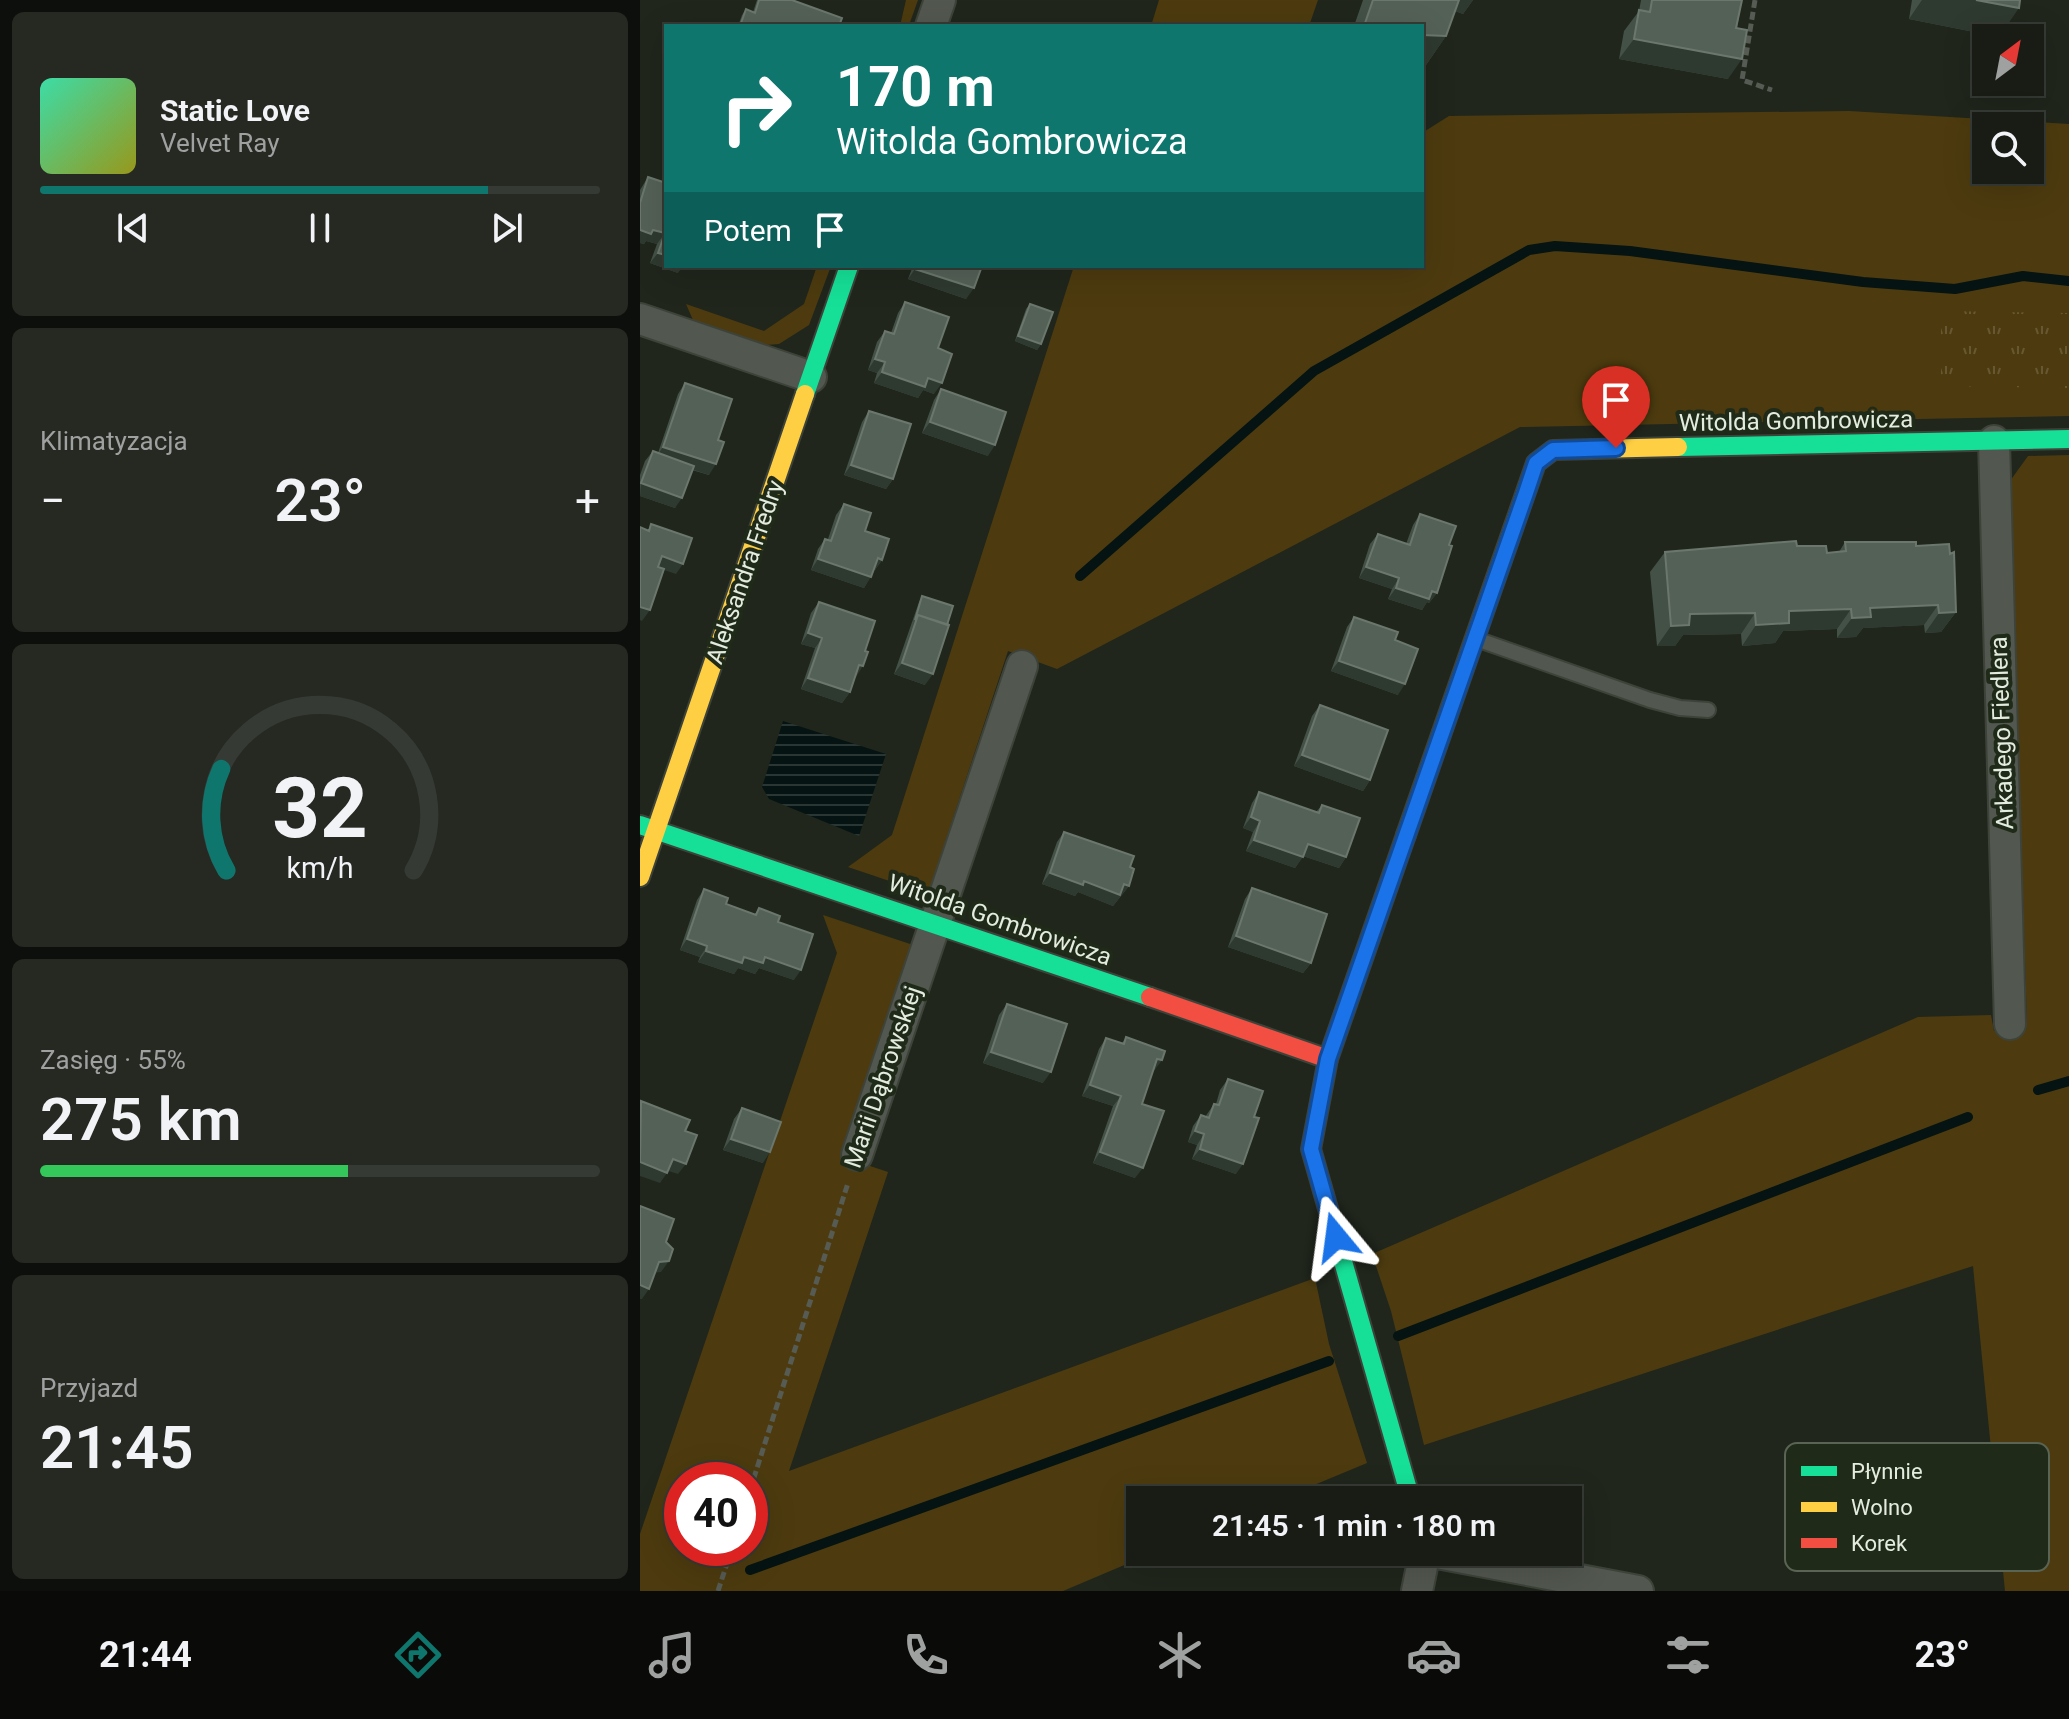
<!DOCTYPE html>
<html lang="pl">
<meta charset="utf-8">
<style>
:root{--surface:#181c15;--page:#252922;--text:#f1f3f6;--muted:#9fa1a0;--line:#363a34;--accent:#0f766e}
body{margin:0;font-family:Roboto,sans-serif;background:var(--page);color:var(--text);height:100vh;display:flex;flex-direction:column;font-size:30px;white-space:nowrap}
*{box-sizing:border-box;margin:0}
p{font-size:26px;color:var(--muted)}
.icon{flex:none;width:44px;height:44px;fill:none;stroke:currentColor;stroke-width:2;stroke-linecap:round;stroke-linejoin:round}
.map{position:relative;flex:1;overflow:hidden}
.side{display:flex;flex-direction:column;gap:12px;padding:12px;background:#0d0f0c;width:640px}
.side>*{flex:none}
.top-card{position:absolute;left:24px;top:24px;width:760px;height:244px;border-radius:0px;box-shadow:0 8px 32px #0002,0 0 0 2px var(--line);background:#0f766e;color:#fff;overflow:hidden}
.needle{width:52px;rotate:32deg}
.fabs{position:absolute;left:1332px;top:24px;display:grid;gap:16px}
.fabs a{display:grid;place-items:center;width:72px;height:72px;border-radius:0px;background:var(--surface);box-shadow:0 8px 32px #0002,0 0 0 2px var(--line);font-size:40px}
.speed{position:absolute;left:24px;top:1462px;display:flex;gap:16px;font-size:40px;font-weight:700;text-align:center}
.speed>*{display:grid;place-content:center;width:104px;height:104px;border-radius:50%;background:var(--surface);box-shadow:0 8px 32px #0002,0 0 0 2px var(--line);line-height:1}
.speed .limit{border:12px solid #d22;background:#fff;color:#111}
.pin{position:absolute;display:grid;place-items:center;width:68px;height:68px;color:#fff;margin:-82px -34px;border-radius:50% 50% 50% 0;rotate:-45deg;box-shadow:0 0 8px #0007}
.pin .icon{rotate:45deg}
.me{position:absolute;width:88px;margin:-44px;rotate:344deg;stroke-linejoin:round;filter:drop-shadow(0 0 6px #0008)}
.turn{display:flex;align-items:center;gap:28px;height:168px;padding:0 40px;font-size:36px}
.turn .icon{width:104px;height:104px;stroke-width:2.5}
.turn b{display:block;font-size:56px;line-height:68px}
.then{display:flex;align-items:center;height:76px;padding:0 40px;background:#0003;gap:16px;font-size:30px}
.big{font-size:60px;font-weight:600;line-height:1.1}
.side .tile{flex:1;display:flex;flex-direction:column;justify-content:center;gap:12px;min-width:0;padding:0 28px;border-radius:12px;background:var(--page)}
.side .dial{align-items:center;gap:0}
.dial svg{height:208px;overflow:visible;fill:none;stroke:var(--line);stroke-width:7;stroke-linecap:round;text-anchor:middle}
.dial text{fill:var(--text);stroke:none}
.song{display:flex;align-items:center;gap:24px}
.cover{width:96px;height:96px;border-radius:12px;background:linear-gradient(135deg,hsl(160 70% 55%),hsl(60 70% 35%))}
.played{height:8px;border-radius:4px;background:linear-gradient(90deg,var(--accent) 80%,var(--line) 80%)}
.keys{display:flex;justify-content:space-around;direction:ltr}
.heat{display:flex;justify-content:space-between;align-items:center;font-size:44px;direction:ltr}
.charge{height:12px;border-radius:6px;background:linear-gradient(90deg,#34c759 55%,var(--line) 0)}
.trip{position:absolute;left:486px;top:1486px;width:456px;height:80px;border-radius:0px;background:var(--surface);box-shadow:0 8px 32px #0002,0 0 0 2px var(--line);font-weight:600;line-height:80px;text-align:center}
.tabs{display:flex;height:128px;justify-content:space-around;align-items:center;background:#0a0b08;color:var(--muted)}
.tabs .icon{width:56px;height:56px}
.tabs .current{color:var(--accent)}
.tabs b{font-size:36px;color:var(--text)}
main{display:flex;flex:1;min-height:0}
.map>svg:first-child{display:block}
</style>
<main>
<section class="side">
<div class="tile">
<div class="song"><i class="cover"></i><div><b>Static Love</b><p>Velvet Ray</p></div></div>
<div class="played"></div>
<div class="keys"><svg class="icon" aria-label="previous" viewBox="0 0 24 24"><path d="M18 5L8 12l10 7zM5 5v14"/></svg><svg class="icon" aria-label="pause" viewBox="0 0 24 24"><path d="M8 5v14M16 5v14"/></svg><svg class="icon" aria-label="next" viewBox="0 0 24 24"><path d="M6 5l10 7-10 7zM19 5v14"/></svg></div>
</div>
<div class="tile"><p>Klimatyzacja</p>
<div class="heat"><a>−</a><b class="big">23°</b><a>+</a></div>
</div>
<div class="tile dial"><svg viewBox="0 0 100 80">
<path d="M14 69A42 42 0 1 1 86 69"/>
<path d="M14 69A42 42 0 0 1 12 30" stroke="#0f766e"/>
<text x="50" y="56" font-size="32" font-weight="700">32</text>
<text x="50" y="72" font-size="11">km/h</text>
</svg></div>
<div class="tile"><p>Zasięg · 55%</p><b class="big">275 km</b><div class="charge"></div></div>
<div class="tile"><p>Przyjazd</p><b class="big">21:45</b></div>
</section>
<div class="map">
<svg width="1429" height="1591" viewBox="0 0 1429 1591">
<defs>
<pattern id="park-tufts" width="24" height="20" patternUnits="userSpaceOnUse" patternTransform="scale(2)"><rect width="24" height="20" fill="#4d3b0f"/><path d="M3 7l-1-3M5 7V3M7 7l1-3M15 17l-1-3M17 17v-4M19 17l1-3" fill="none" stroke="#665832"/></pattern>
<pattern id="water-rules" width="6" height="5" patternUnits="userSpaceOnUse" patternTransform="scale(2)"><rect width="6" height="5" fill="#051412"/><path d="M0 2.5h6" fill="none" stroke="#293634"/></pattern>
</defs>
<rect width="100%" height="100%" fill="#20261c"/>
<path fill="#4d3b0f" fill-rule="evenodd" d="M266 0H278L269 25 260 26Z
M519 0H678L669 26H511Z
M1209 111 1429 124V416L880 427 417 669 368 651 288 894 208 867 252 835 434 266H782V133L809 116ZM1346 126H1390V170H1346Z
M177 266H191L169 325 139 344 126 345 53 320 46 304 124 331 164 304Z
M1429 455V1591H1365L1333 1266 784 1445 751 1311 732 1254 1278 1017 1351 1015 1354 1031 1387 1024 1370 481 1388 456Z
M183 915 276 946 203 1157 248 1172 149 1471 675 1278 689 1344 727 1463 638 1500H500V1552H515L423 1591H0V1534L197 953ZM42 1480H110V1548H42Z"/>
<path fill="url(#park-tufts)" d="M1301 311 1429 313V388L1301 386Z"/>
<path fill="url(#water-rules)" d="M143 721 246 754 219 836 129 799 122 787Z"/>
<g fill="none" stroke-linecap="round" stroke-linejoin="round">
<path stroke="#051412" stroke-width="10" d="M440 576 674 371 889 250 915 246 990 251 1223 282 1315 289 1383 276 1429 281
M1398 1090 1429 1081
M758 1336 1328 1117
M110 1570 689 1361"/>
<defs>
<path id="lane" d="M839 640 1010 700 1040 708 1068 710"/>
<path id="street" d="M291 26 300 0
M0 319 171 377
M1354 441 1370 1024
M217 1155 382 666
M792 1552 998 1591
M777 1591 785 1552"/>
<path id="fast" d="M165 394 209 266
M1038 447 1429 439
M0 825 510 997
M766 835 688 1059 671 1149 771 1500"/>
<path id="slow" d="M766 835 896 463 913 450 1038 447
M0 877 165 394"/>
<path id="jam" d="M510 997 688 1059"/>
</defs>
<use href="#lane" stroke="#3e433a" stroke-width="18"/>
<use href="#street" stroke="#3e433a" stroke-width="34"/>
<use href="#fast" stroke="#3e433a" stroke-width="22"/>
<use href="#slow" stroke="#3e433a" stroke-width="22"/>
<use href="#jam" stroke="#3e433a" stroke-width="22"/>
<path stroke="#565b53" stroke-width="5" stroke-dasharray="8 4" stroke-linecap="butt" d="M1115 0 1102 80 1132 90
M110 1490 208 1183
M78 1591 92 1548"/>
<use href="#lane" stroke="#52574f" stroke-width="14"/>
<use href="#street" stroke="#52574f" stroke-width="30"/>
<use href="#fast" stroke="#16e098" stroke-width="18"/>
<use href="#slow" stroke="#ffcf43" stroke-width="18"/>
<use href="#jam" stroke="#f24e42" stroke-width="18"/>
</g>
<path fill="#435147" d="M117 0H152L199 26H98L102 15 106 9 113 12Z
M723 0H833L823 14 815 11 806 36 786 65H782V26H714Z
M1001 0H1102L1088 79 979 59 984 31 999 11Z
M1272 0H1380L1359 37 1269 19Z
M8 177 38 273 10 263 17 244 6 241 4 244 0 243V190Z
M273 266H342L326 299 268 279Z
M265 302 298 348 294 394 283 390 278 398 234 383 237 373 228 370 237 342 245 331 251 333 258 313Z
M390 304 401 344 397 350 375 341 386 309Z
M45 383 78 440 69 475 52 470 35 508 0 496V475L5 461 13 451 18 453 38 394Z
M301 389 348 456 282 433 294 400Z
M229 411 253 479 246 489 204 475 222 422Z
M204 504 225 531 242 560 235 570H234L224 588 171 570 178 549 185 539H188L196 515Z
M780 514 809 545 797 593 789 603 787 602 782 610 748 599 752 589 719 578 730 544 738 534 766 544 773 525Z
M1205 542 1276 546 1316 612 1301 632 1285 633 1284 625 1223 628 1216 637 1197 638V629L1143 631 1135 643 1102 646 1101 634 1043 635 1035 646H1017L1010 572 1025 552 1157 546 1187 553 1199 552Z
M282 596 285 685 254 674 279 602Z
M179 602 216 677H215L210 692 202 703 161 689 175 648 161 644 171 613Z
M714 617 755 640 758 695 691 671 707 627Z
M680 705 730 780 723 791 654 766 672 716Z
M619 792 676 812 682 805 706 857 699 868 663 856 655 868 606 851 613 832 603 828 612 803Z
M424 832 490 867 489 886 473 906 438 892 435 896 402 884 417 842Z
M612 888 671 963 663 973 588 947 605 899Z
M64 889 86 904 115 914 119 908 138 922 154 980 119 968 115 974 98 968 94 974 58 962 60 957 40 950 57 900Z
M367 1004 403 1083 343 1063 359 1015Z
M486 1037 522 1060 513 1071 502 1104 495 1178 453 1163 473 1106 442 1096 459 1049 466 1038 482 1043Z
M588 1079 596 1174 552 1159 557 1145 548 1142 553 1126 561 1115 565 1117 574 1104H576L580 1090Z
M102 1108 123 1163 83 1150 94 1119Z"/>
<path fill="#2e392f" d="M811 0H833L823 14 806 7Z
M1282 0H1336L1379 8 1359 37 1269 19Z
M782 35 806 36 786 65H782Z
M994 39 1102 59 1088 79 979 59Z
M0 230H13L25 233 17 244 6 241 4 244 0 243Z
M18 253 26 255V266H43L38 273 10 263Z
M275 269 334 288 326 299 268 279Z
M378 336 401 344 397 350 375 341Z
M235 359 245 362 237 373 228 370Z
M242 372 288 378 302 383 294 394 283 390 278 398 234 383Z
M290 422 355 445 348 456 282 433Z
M23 447 76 464 69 475 16 457Z
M211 465 253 479 246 489 204 475Z
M1 483 42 498 35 508 0 496Z
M22 556 43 564 36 574 15 567Z
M238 558 242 560 235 570 230 569Z
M178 559 231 577 224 588 171 570Z
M726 567 759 578 752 589 719 578Z
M756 588 792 591 797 593 789 603 787 602 782 610 748 599Z
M1298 605 1284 625 1223 628 1216 637 1197 638 1212 618 1230 608Z
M0 607 10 610 2 621 0 620Z
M1211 609 1197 629 1143 631 1135 643 1102 646 1116 625 1149 611Z
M1316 612 1301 632 1285 633 1299 613Z
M1115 613 1101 634 1043 635 1035 646H1017L1031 626 1050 614Z
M168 633 182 638 175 648 161 644Z
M699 661 765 684 758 695 691 671Z
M262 663 293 674 285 685 254 674Z
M219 665 223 666 216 677 211 676Z
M168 678 210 692 202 703 161 689Z
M662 755 730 780 723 791 654 766Z
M611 817 620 821 613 832 603 828Z
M614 840 663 857 655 868 606 851Z
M668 844 706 857 699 868 660 855Z
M410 873 444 881 484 884 489 886 473 906 438 892 435 896 402 884Z
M596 936 671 963 663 973 588 947Z
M47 939 67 946 60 957 40 950Z
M66 951 104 957H125L161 970 154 980 119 968 115 974 98 968 94 974 58 962Z
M351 1052 411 1072 403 1083 343 1063Z
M517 1059 522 1060 514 1071 510 1069Z
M450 1085 481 1096 473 1106 442 1096Z
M555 1131 564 1134 557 1145 548 1142Z
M91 1139 130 1152 123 1163 83 1150Z
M560 1149 603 1164 596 1174 552 1159Z
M460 1152 503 1168 495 1178 453 1163Z
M33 1159 46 1164 38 1174 25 1170Z
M0 1162 27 1173 20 1183 0 1176Z
M29 1261 21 1272 11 1273 19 1262Z
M0 1285 9 1289 2 1299H0Z"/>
<path fill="#546157" stroke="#6b776c" stroke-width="2" d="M119 0H152L202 18 199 26H100L106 9 115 13Z
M733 0H819L806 36 782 35V26H724Z
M1012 0H1102L1096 28 1107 30 1102 59 994 39 999 10 1010 12Z
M1336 0H1380L1379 8Z
M8 177 26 183V255L18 253 25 233 13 230 11 234 0 230V203Z
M276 266H342L334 288 275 269Z
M265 302 309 317 298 348 312 354 302 383 288 378 285 387 242 372 245 362 235 359 245 331 254 334Z
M390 304 413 312 401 344 378 336Z
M45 383 92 399 78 440 84 442 76 464 23 447Z
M301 389 366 412 355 445 290 422Z
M229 411 271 424 253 479 211 465Z
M13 451 54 466 42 498 1 483Z
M204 504 231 513 225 531 249 539 242 560 238 558 231 577 178 559 185 539 191 541Z
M780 514 816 526 809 545 812 546 797 593 792 591 789 599 756 588 759 578 726 567 738 534 770 545Z
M11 524 52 538 43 564 22 556 18 567 24 569 10 610 0 607V527L9 531Z
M1156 541 1157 546H1186L1187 553 1206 551 1205 542H1276V546L1309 544 1310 554 1314 552 1316 612 1299 613 1298 605 1230 608 1231 617 1212 618 1211 609 1149 611V623L1116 625 1115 613 1050 614 1049 625 1031 626 1025 552Z
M282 596 313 606 307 625 278 615 275 620Z
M179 602 235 621 225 651 228 652 223 666 219 665 210 692 168 678 182 638 168 633Z
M278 615 309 625 293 674 262 663Z
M714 617 758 632 755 640 778 649 765 684 699 661Z
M680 705 748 730 730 780 662 755Z
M619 792 679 813 682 805 720 818 706 857 668 844 663 857 614 840 620 821 611 817Z
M424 832 494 856 490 867 494 869 489 886 484 884 480 895 444 881 443 885 410 873Z
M612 888 687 914 671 963 596 936Z
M64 889 88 898 86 904 116 915 119 908 140 916 138 922 173 934 161 970 125 957 123 963 104 957 102 963 66 951 67 946 47 939Z
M367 1004 427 1024 411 1072 351 1052Z
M486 1037 525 1051 522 1060 517 1059 502 1104 524 1111 503 1168 460 1152 481 1096 450 1085 466 1038 484 1044Z
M588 1079 623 1091 614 1117 619 1118 603 1164 560 1149 564 1134 555 1131 561 1115 569 1118 574 1104 579 1105Z
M1 1101 50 1120 45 1131 57 1135 46 1164 33 1159 27 1173 0 1162Z
M102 1108 141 1122 130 1152 91 1139Z
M0 1206 34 1219 26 1242 33 1249 29 1261 19 1262 9 1289 0 1285Z"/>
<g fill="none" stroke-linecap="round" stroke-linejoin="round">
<defs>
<path id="route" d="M696 1237 671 1149 688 1059 886 493 896 463 913 450 976 448"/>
</defs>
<use href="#route" stroke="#114b97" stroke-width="20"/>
<use href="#route" stroke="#1a73e8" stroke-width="14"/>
</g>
<g text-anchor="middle" stroke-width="8" stroke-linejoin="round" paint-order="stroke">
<g font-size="24" fill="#e4ece0" stroke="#1f2a18">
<text transform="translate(1156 421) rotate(-1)" y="8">Witolda Gombrowicza</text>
<text transform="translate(105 572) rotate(-71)" y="8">Aleksandra Fredry</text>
<text transform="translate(1362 733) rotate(-92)" y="8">Arkadego Fiedlera</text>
<text transform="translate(360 920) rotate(19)" y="8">Witolda Gombrowicza</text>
<text transform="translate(243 1077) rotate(-71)" y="8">Marii Dąbrowskiej</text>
</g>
</g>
<rect x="1145" y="1443" width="264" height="128" rx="12" fill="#1f2a18" stroke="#5a6454" stroke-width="2"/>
<rect x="1161" y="1466" width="36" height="10" fill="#16e098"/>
<rect x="1161" y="1502" width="36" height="10" fill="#ffcf43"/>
<rect x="1161" y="1538" width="36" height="10" fill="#f24e42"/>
<g font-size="22" fill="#e4ece0">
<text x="1211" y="1479">Płynnie</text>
<text x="1211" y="1515">Wolno</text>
<text x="1211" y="1551">Korek</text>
</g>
</svg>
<div class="fabs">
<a><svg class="needle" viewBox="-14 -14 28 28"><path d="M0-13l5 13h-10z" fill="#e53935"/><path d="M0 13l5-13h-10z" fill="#9fa1a0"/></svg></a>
<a><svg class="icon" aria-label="search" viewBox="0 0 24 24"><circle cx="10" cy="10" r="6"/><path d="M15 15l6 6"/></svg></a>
</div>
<div class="speed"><div class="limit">40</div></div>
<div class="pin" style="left:976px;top:448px;background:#d93025"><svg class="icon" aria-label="arrive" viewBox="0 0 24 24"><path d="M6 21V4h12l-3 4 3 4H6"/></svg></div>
<svg class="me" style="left:696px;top:1237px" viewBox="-20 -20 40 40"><path d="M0-17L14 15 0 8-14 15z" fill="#1a73e8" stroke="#fff" stroke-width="4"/></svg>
<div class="trip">21:45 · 1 min · 180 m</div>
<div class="top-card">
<div class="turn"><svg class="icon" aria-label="right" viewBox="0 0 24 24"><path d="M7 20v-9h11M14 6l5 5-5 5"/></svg><div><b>170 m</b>Witolda Gombrowicza</div></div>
<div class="then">Potem<svg class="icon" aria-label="arrive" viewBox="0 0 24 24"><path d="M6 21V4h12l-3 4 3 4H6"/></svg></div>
</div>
</div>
</main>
<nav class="tabs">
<b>21:44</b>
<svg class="icon current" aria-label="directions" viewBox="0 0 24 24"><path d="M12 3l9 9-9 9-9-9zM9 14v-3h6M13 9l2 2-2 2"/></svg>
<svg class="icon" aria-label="music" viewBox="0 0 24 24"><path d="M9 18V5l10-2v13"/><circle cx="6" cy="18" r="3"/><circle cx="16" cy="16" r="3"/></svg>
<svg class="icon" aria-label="phone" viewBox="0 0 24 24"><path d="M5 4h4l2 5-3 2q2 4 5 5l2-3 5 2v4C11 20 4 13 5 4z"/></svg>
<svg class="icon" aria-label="climate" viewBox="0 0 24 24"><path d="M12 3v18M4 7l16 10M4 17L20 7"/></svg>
<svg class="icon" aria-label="car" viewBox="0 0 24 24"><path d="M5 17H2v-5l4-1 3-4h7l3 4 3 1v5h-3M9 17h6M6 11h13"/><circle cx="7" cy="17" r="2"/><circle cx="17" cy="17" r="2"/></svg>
<svg class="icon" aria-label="filters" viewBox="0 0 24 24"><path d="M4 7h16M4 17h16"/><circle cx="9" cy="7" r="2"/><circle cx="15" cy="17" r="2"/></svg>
<b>23°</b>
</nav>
